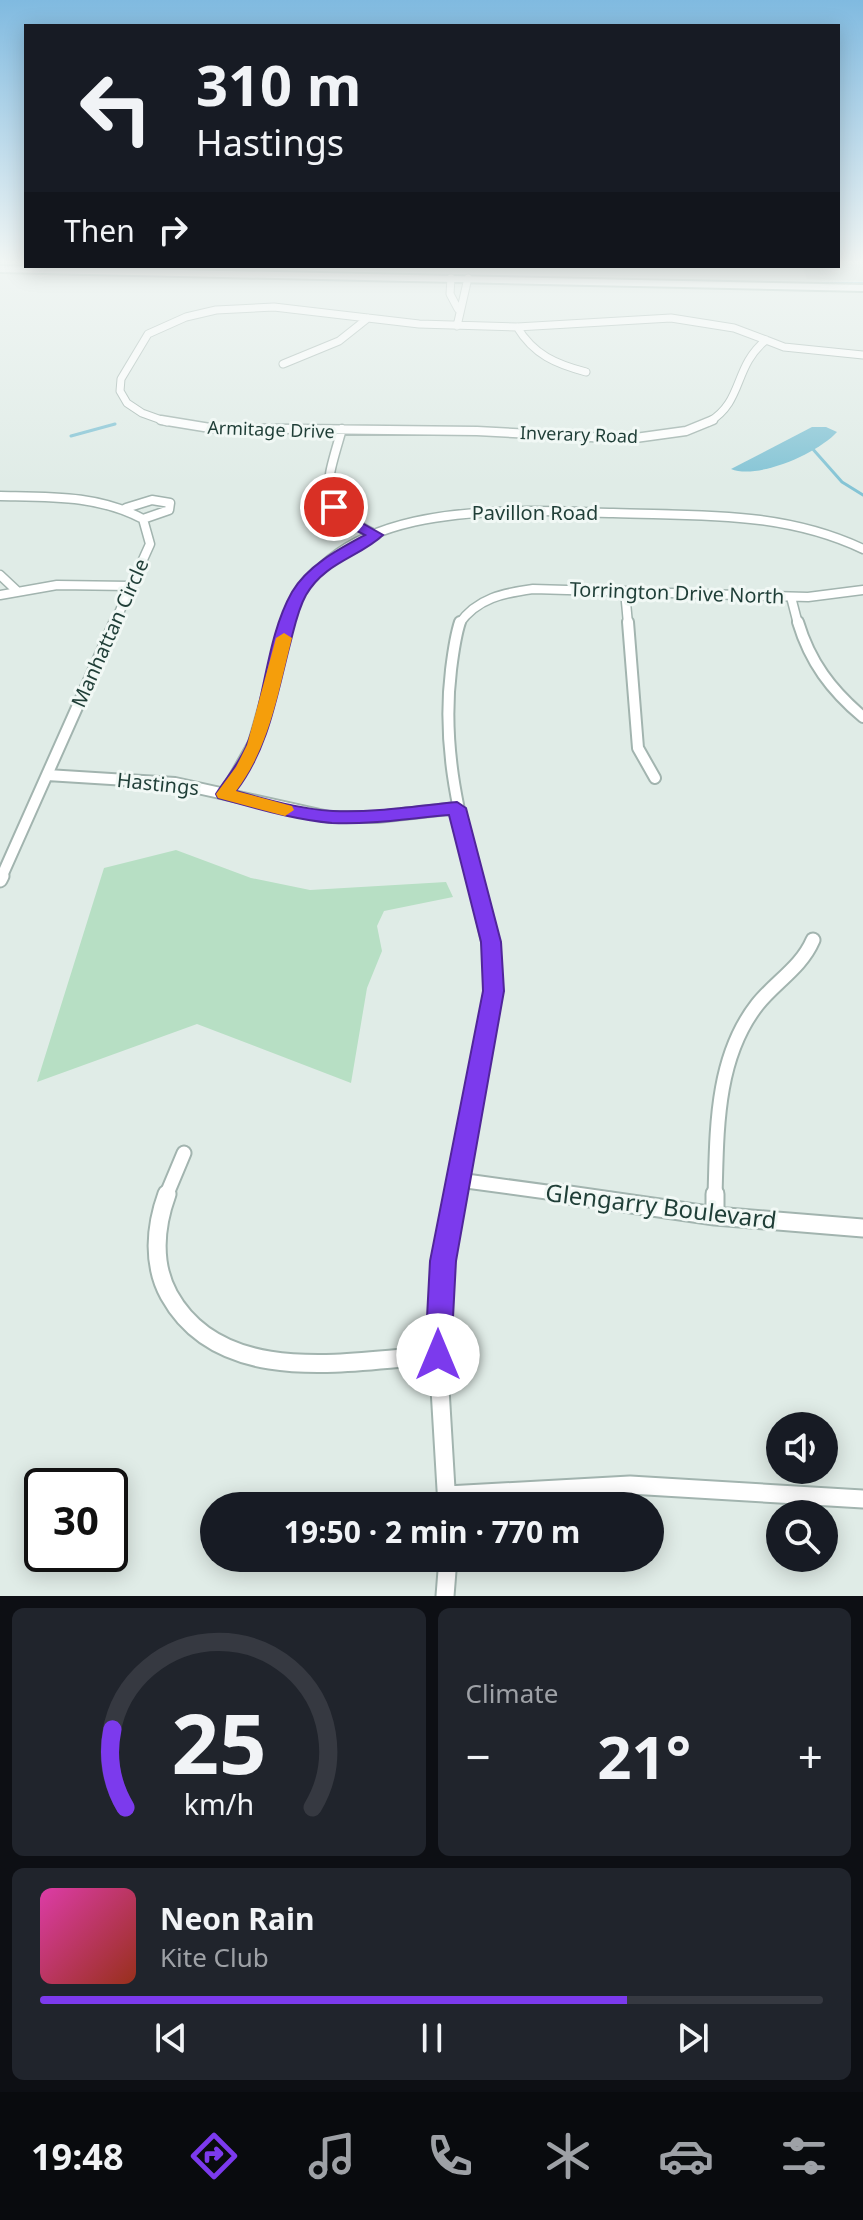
<!DOCTYPE html>
<meta charset="utf-8">
<style>
:root{--surface:#171b24;--page:#20242c;--text:#f1f3f6;--muted:#9ea1a6;--line:#363941;--accent:#7c3aed}
body{margin:0;font-family:"Noto Sans",sans-serif;background:var(--page);color:var(--text);height:100vh;display:flex;flex-direction:column;font-size:30px;white-space:nowrap}
*{box-sizing:border-box;margin:0}
p{font-size:26px;color:var(--muted)}
.icon{flex:none;width:44px;height:44px;fill:none;stroke:currentColor;stroke-width:2;stroke-linecap:round;stroke-linejoin:round}
.map{position:relative;height:1596px;overflow:hidden}
.side{display:flex;flex-direction:column;gap:12px;padding:12px;background:#0d0f14;flex:1}
.side>*{flex:none}
.banner{position:absolute;left:24px;top:24px;width:816px;height:244px;border-radius:0px;box-shadow:0 4px 20px #0003;background:#171b24;color:var(--text);overflow:hidden}
.tools{position:absolute;left:766px;top:1412px;display:grid;gap:16px}
.tools a{display:grid;place-items:center;width:72px;height:72px;border-radius:50%;background:var(--surface);box-shadow:0 4px 20px #0003;font-size:40px}
.speed{position:absolute;left:24px;top:1468px;display:flex;gap:16px;font-size:40px;font-weight:700;text-align:center}
.speed>*{display:grid;place-content:center;width:104px;height:104px;border-radius:50%;background:var(--surface);box-shadow:0 4px 20px #0003;line-height:1}
.speed .limit{border:4px solid #111;border-radius:12px;background:#fff;color:#111}
.pin{position:absolute;display:grid;place-items:center;width:68px;height:68px;color:#fff;margin:-34px;border:4px solid #fff;border-radius:50%;box-shadow:0 2px 8px #0007}
.me{position:absolute;width:88px;margin:-44px;rotate:0deg;stroke-linejoin:round;filter:drop-shadow(0 0 6px #0008)}
.turn{display:flex;align-items:center;gap:28px;height:168px;padding:0 40px;font-size:36px}
.turn .icon{width:104px;height:104px;stroke-width:2.5}
.turn b{display:block;font-size:56px;line-height:68px}
.then{display:flex;align-items:center;height:76px;padding:0 40px;background:#0003;gap:16px;font-size:30px}
.big{font-size:60px;font-weight:700;line-height:1.1}
.side .card{flex:1;display:flex;flex-direction:column;justify-content:center;gap:12px;min-width:0;padding:0 28px;border-radius:12px;background:var(--page)}
.side .dial{align-items:center;gap:0}
.dial svg{height:208px;overflow:visible;fill:none;stroke:var(--line);stroke-width:7;stroke-linecap:round;text-anchor:middle}
.dial text{fill:var(--text);stroke:none}
.song{display:flex;align-items:center;gap:24px}
.cover{width:96px;height:96px;border-radius:12px;background:linear-gradient(135deg,hsl(320 70% 55%),hsl(10 70% 35%))}
.played{height:8px;border-radius:4px;background:linear-gradient(90deg,var(--accent) 75%,var(--line) 75%)}
.keys{display:flex;justify-content:space-around;direction:ltr}
.heat{display:flex;justify-content:space-between;align-items:center;font-size:44px;direction:ltr}
.side .tiles{flex:1;display:grid;gap:12px;grid-template-columns:1fr 1fr}
.card:last-child{grid-column:span 2}
.trip{position:absolute;left:200px;top:1492px;width:464px;height:80px;border-radius:40px;background:var(--surface);box-shadow:0 4px 20px #0003;font-weight:700;line-height:80px;text-align:center}
.tab-bar{display:flex;height:128px;justify-content:space-around;align-items:center;background:#090b0e;color:var(--muted)}
.tab-bar .icon{width:56px;height:56px}
.tab-bar .active{color:var(--accent)}
.tab-bar b{font-size:36px;color:var(--text)}
.map>svg:first-child{display:block}
</style>
<div class="map">
<svg width="863" height="1596" viewBox="0 0 863 1596">
<rect width="100%" height="100%" fill="#e0ece7"/>
<path fill="#cedcd6" d="M838 260H863V281L807 279 802 266H838Z"/>
<path fill="#b7dfc4" d="M176 850 251 878 310 890 446 882 453 897 384 911 377 926 382 951 367 988 351 1083 197 1024 37 1082 104 868Z"/>
<path fill="#84c4d5" d="M812 427H826L837 432C818 453 758 480 731 469Z"/>
<g fill="none" stroke-linecap="round" stroke-linejoin="round">
<path stroke="#84c4d5" stroke-width="2" d="M719 282 781 283
M789 283H799
M809 283H863"/>
<path stroke="#84c4d5" stroke-width="3" d="M71 436 115 424
M811 447 842 482 863 495"/>
<defs>
<path id="minor-far4" d="M451 278 450 294 458 309
M457 326 468 278
M517 327C534 355 556 364 586 372
M766 340 784 347 863 355
M283 364 339 341 368 318
M167 422 142 413 127 403 120 391 121 379 148 334 186 317 216 310 274 307 419 324 517 327 671 318 734 328 766 340
M709 422C744 401 733 367 766 340"/>
<path id="minor-far3" d="M161 420 210 428 477 431 628 439 686 431 713 420
M342 429C325 488 315 504 376 535
M0 496C50 497 98 495 143 519L150 544 114 624
M126 508 152 500 170 503 169 510 143 519
M0 575 16 590
M625 591 628 624
M0 595 57 585 131 586
M791 597 798 624
M287 624C326 496 508 510 613 513 700 516 783 511 863 549
M459 624C477 598 504 593 533 589L808 597 863 590"/>
<path id="minor-far2" d="M460 622C455 637 453 654 451 670 442 743 457 808 475 878
M628 622 638 748 655 778
M798 622C810 662 831 690 863 717
M47 775 175 783 329 817H377L457 808
M225 794 254 743 288 622
M1 878 115 622"/>
<path id="minor-far1" d="M0 880 2 876
M459 1180 576 1196
M166 1196 184 1153
M456 1196 492 1012 491 953 474 876
M715 1196C717 1132 715 1059 757 1005 775 982 801 968 813 940"/>
<path id="minor" d="M167 1194C155 1227 152 1264 169 1295 221 1389 350 1361 438 1355
M562 1194 715 1216 863 1228
M715 1216V1194
M447 1495 630 1485 863 1499
M447 1506 438 1355 439 1287 457 1194
M445 1596 448 1558"/>
<path id="secondary" d="M0 266 863 285V291L0 272Z"/>
</defs>
<use href="#minor-far4" stroke="#a2b4af" stroke-width="9"/>
<use href="#minor-far3" stroke="#a2b4af" stroke-width="11"/>
<use href="#minor-far2" stroke="#a2b4af" stroke-width="14"/>
<use href="#minor-far1" stroke="#a2b4af" stroke-width="17"/>
<use href="#minor" stroke="#a2b4af" stroke-width="21"/>
<use href="#secondary" stroke="#9db9b1" stroke-width="4"/>
<use href="#minor-far4" stroke="#fff" stroke-width="7"/>
<use href="#minor-far3" stroke="#fff" stroke-width="8"/>
<use href="#minor-far2" stroke="#fff" stroke-width="10"/>
<use href="#minor-far1" stroke="#fff" stroke-width="13"/>
<use href="#minor" stroke="#fff" stroke-width="17"/>
<use href="#secondary" fill="#fff" fill-rule="evenodd"/>
</g>
<linearGradient id="sky" x2="0" y2="1"><stop stop-color="#80bae0"/><stop offset="0.54" stop-color="#f1f6f4"/><stop offset="1" stop-color="#f1f6f4" stop-opacity="0"/></linearGradient>
<rect width="863" height="484" fill="url(#sky)"/>
<path fill="#7c3aed" stroke="#51269a" stroke-width="2" d="M329 504H338L355 519 383 535C360 557 325 562 306 595 297 611 294 630 289 648 276 699 268 749 236 791 268 800 300 809 333 811 374 813 416 806 457 802L466 808 501 942 504 991 456 1261 451 1355 448 1364 438 1367 428 1364 425 1355 430 1261 483 991 481 942 449 815C411 818 371 825 332 823 294 820 256 808 218 798L216 794C226 778 238 765 246 747 266 698 266 638 292 592 308 565 339 549 365 535L345 525 329 509Z"/>
<path fill="#f59e0b" d="M284 633 292 638C278 692 270 746 236 791L292 806 294 810 285 816 218 798 216 794 236 767 247 745 276 638Z"/>
<g text-anchor="middle" stroke-width="6" stroke-linejoin="round" paint-order="stroke">
<g font-size="18" fill="#1f3e37" stroke="#f1f8f5">
<text transform="translate(271 430) rotate(2)" y="6">Armitage Drive</text>
<text transform="translate(579 435) rotate(2)" y="6">Inverary Road</text>
</g>
<g font-size="20" fill="#1f3e37" stroke="#f1f8f5">
<text x="535" y="520">Pavillon Road</text>
<text transform="translate(677 593) rotate(2)" y="7">Torrington Drive North</text>
<text transform="translate(110 633) rotate(-66)" y="7">Manhattan Circle</text>
<text transform="translate(158 784) rotate(6)" y="7">Hastings</text>
</g>
<g font-size="24" fill="#1f3e37" stroke="#f1f8f5">
<text transform="translate(661 1207) rotate(7)" y="8">Glengarry Boulevard</text>
</g>
</g>
</svg>
<div class="tools">
<a><svg class="icon" aria-label="sound" viewBox="0 0 24 24"><path d="M4 9h4l5-4v14l-5-4H4zM17 9q2 3 0 6"/></svg></a>
<a><svg class="icon" aria-label="search" viewBox="0 0 24 24"><circle cx="10" cy="10" r="6"/><path d="M15 15l6 6"/></svg></a>
</div>
<div class="speed"><div class="limit">30</div></div>
<div class="pin" style="left:334px;top:507px;background:#d93025"><svg class="icon" aria-label="arrive" viewBox="0 0 24 24"><path d="M6 21V4h12l-3 4 3 4H6"/></svg></div>
<svg class="me" style="left:438px;top:1355px" viewBox="-20 -20 40 40"><circle r="19" fill="#fff"/><path d="M0-13L10 11 0 6-10 11z" fill="#7c3aed"/></svg>
<div class="trip">19:50 · 2 min · 770 m</div>
<div class="banner">
<div class="turn"><svg class="icon" aria-label="left" viewBox="0 0 24 24"><path d="M17 20v-9H6M10 6l-5 5 5 5"/></svg><div><b>310 m</b>Hastings</div></div>
<div class="then">Then<svg class="icon" aria-label="right" viewBox="0 0 24 24"><path d="M7 20v-9h11M14 6l5 5-5 5"/></svg></div>
</div>
</div>
<section class="side">
<div class="tiles">
<div class="card dial"><svg viewBox="0 0 100 80">
<path d="M14 69A42 42 0 1 1 86 69"/>
<path d="M14 69A42 42 0 0 1 9 39" stroke="#7c3aed"/>
<text x="50" y="56" font-size="32" font-weight="700">25</text>
<text x="50" y="72" font-size="11">km/h</text>
</svg></div>
<div class="card"><p>Climate</p>
<div class="heat"><a>−</a><b class="big">21°</b><a>+</a></div>
</div>
<div class="card">
<div class="song"><i class="cover"></i><div><b>Neon Rain</b><p>Kite Club</p></div></div>
<div class="played"></div>
<div class="keys"><svg class="icon" aria-label="previous" viewBox="0 0 24 24"><path d="M18 5L8 12l10 7zM5 5v14"/></svg><svg class="icon" aria-label="pause" viewBox="0 0 24 24"><path d="M8 5v14M16 5v14"/></svg><svg class="icon" aria-label="next" viewBox="0 0 24 24"><path d="M6 5l10 7-10 7zM19 5v14"/></svg></div>
</div>
</div>
</section>
<nav class="tab-bar">
<b>19:48</b>
<svg class="icon active" aria-label="directions" viewBox="0 0 24 24"><path d="M12 3l9 9-9 9-9-9zM9 14v-3h6M13 9l2 2-2 2"/></svg>
<svg class="icon" aria-label="music" viewBox="0 0 24 24"><path d="M9 18V5l10-2v13"/><circle cx="6" cy="18" r="3"/><circle cx="16" cy="16" r="3"/></svg>
<svg class="icon" aria-label="phone" viewBox="0 0 24 24"><path d="M5 4h4l2 5-3 2q2 4 5 5l2-3 5 2v4C11 20 4 13 5 4z"/></svg>
<svg class="icon" aria-label="climate" viewBox="0 0 24 24"><path d="M12 3v18M4 7l16 10M4 17L20 7"/></svg>
<svg class="icon" aria-label="car" viewBox="0 0 24 24"><path d="M5 17H2v-5l4-1 3-4h7l3 4 3 1v5h-3M9 17h6M6 11h13"/><circle cx="7" cy="17" r="2"/><circle cx="17" cy="17" r="2"/></svg>
<svg class="icon" aria-label="filters" viewBox="0 0 24 24"><path d="M4 7h16M4 17h16"/><circle cx="9" cy="7" r="2"/><circle cx="15" cy="17" r="2"/></svg>
</nav>
